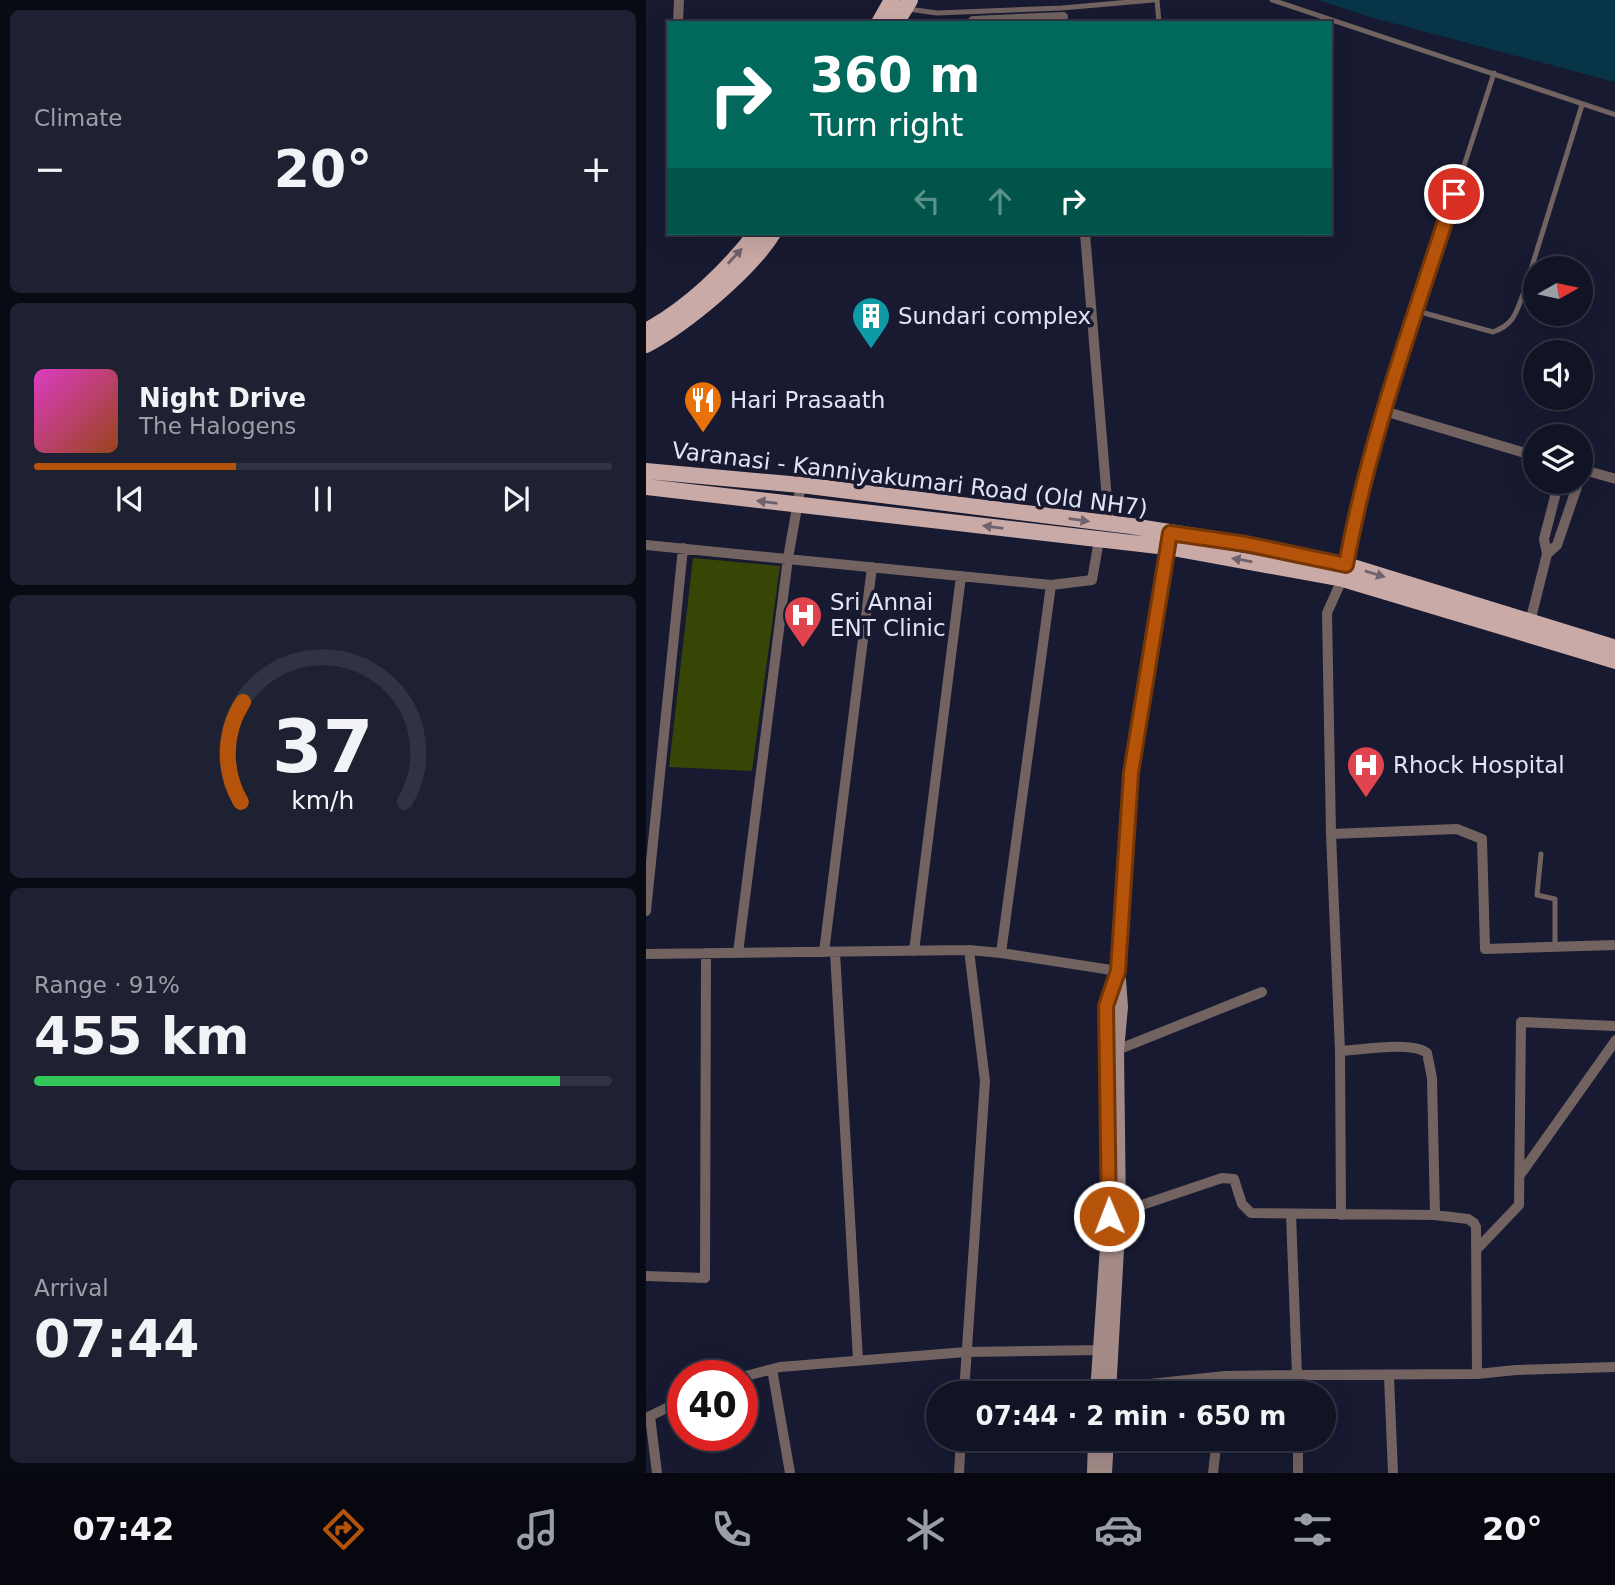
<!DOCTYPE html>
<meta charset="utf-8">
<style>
:root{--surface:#111425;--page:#1e2132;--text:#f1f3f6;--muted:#9c9ea7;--line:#303342;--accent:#b45309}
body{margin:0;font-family:"DejaVu Sans",sans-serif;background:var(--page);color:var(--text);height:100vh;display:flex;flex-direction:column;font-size:26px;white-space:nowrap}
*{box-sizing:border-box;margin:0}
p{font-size:23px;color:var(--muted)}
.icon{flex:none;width:38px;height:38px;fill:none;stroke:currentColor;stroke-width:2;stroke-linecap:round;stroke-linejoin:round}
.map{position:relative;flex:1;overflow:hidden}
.details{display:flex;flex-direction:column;gap:10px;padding:10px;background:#090b14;width:646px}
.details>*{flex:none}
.top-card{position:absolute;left:21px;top:21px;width:665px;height:214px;border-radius:0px;box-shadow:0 7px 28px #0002,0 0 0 2px var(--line);background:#00695c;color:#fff;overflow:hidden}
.needle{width:46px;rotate:81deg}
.controls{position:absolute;left:877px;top:256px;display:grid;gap:14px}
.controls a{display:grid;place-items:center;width:70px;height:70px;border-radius:50%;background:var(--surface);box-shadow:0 7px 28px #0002,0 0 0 2px var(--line);font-size:35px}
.speed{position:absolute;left:21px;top:1360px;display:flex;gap:14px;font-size:35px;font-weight:700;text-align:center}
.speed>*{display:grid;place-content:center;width:91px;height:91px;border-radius:50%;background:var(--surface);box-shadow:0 7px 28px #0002,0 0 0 2px var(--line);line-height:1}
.speed .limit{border:10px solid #d22;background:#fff;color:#111}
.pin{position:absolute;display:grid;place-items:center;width:60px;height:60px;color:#fff;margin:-30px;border:4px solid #fff;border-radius:50%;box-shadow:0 2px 7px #0007}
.me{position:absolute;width:77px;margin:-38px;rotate:359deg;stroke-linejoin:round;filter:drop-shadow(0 0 5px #0008)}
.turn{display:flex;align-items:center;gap:24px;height:147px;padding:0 28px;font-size:32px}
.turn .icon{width:91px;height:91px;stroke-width:2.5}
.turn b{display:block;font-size:49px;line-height:60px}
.lanes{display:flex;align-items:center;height:66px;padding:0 28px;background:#0003;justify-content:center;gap:35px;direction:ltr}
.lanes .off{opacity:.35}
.big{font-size:52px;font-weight:700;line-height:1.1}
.details .card{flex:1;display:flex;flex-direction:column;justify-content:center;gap:10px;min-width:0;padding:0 24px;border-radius:10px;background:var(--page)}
.details .dial{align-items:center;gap:0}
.dial svg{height:182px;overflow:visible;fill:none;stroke:var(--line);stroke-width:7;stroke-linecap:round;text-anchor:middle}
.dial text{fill:var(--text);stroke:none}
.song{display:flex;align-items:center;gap:21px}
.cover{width:84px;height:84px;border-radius:10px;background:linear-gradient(135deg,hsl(310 70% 55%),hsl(20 70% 35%))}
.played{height:7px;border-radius:4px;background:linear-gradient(90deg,var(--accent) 35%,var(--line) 35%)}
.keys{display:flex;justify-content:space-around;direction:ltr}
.heat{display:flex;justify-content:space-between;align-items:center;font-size:38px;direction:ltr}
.charge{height:10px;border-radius:5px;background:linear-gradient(90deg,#34c759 91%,var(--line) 0)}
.trip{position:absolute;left:280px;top:1381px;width:410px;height:70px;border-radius:35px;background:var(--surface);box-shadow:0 7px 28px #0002,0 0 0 2px var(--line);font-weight:700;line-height:70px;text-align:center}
.tabs{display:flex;height:112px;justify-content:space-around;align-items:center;background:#07080f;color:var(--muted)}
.tabs .icon{width:49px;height:49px}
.tabs .selected{color:var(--accent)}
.tabs b{font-size:32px;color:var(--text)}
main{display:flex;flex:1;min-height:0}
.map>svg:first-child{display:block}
</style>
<main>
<section class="details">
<div class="card"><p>Climate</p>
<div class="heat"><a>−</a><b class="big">20°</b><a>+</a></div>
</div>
<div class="card">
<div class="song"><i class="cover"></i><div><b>Night Drive</b><p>The Halogens</p></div></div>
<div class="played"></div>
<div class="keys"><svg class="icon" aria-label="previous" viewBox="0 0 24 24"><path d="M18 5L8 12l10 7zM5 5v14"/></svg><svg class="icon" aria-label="pause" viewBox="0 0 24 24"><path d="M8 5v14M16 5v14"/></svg><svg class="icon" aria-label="next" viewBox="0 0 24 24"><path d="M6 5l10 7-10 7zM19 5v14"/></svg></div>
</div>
<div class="card dial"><svg viewBox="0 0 100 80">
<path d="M14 69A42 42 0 1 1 86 69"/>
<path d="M14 69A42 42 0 0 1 15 25" stroke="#b45309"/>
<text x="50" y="56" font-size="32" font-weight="700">37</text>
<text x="50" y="72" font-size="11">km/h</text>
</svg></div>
<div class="card"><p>Range · 91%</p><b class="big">455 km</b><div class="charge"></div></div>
<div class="card"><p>Arrival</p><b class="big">07:44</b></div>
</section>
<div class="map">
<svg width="970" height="1473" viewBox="0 0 970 1473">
<rect width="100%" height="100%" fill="#171a31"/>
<path fill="#374605" d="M47 558 134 566 106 771 23 767Z"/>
<path fill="#073447" d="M672 0H969V82L724 17Z"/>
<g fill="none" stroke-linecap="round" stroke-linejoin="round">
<path stroke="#726361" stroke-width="5" d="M511 0 513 23
M626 0 970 115
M262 9 291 13 416 8 507 0
M771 311 847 332C869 324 870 312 878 292L936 105
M701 562 712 504 724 456 848 73
M895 854 891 895 909 899V946"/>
<path stroke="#726361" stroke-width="10" d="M327 21 417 17
M32 23 33 0
M439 233 463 524
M738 411 889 456
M934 469 970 479
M0 545 405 585 355 953
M901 554 911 545 933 481
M405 585 446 580 453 540
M884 622 901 554 898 539 913 481
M685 834 811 829 836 839 839 949 970 945
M0 911 37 548
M268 951 315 576
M178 952 226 567
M189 952 212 1360
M92 953 142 558 155 485
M0 954 323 950 355 953 472 971
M471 1050 616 992
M694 1051C715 1050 765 1041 781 1053L786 1078 789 1215
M874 1175 970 1040
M469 1214 576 1178 588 1179 596 1204 605 1213 789 1215 822 1219 828 1223 830 1227 831 1374
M695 1215 694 1051 685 834 681 613 698 575
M831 1249 873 1205 875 1022 970 1026
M0 1276 59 1278 60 953
M126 1369 144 1473
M743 1376 747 1473
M96 1377 134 1367 320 1352 455 1350
M457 1389 579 1376 651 1375 645 1214
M318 1393 339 1081 323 950
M577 1393 579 1376
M651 1393V1375L831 1374 870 1370 970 1367
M4 1416 11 1473
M0 1418 37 1400
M652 1438V1473
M313 1473 315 1438
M567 1473 571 1438"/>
<path stroke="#a48b88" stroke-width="14" d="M451 1393 463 1217 460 1006 472 971 486 773 524 536
M463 1393 473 1213 471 1050 475 1007 473 980
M448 1473 449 1438
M459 1473 461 1438"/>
<path stroke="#caaaa6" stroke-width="16" d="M233 23 246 0
M250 23 264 0
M0 331C42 308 81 271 110 233
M0 345C39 324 104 271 127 233
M0 471 155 485 485 526 600 544 700 565 970 648
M0 487 521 547 697 579 970 661"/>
</g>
<defs><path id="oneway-solid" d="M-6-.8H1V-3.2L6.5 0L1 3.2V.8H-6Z" transform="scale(1.75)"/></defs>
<g fill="#70626c">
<use href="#oneway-solid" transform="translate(89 256) rotate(-47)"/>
<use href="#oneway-solid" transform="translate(121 502) rotate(-173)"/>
<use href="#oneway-solid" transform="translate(433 520) rotate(7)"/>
<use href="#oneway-solid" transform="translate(347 527) rotate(-173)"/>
<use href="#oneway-solid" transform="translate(596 560) rotate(-170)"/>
<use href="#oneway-solid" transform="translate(729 574) rotate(17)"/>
</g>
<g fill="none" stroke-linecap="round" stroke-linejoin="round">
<defs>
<path id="route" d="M463 1216 460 1006 472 971 485 773 524 533 600 544 700 565C723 438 769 316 808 194"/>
</defs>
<use href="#route" stroke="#753606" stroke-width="18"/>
<use href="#route" stroke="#b45309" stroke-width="12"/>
</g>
<defs>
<symbol id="building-pin" viewBox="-11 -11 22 30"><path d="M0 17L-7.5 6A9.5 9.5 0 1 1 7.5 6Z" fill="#0f9aa8" stroke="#171a31"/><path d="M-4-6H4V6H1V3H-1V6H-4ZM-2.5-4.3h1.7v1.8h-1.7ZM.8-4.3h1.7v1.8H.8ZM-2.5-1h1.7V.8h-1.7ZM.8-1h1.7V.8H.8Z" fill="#fff"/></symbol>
<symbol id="restaurant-pin" viewBox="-11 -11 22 30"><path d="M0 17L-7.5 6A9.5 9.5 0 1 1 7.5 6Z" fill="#e8710a" stroke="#171a31"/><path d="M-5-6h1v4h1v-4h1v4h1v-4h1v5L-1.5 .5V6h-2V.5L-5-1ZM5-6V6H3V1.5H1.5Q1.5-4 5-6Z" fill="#fff"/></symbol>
<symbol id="hospital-pin" viewBox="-11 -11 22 30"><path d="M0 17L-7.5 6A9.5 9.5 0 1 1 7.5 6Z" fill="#e0444e" stroke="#171a31"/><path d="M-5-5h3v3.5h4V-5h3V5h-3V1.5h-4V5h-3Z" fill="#fff"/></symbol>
</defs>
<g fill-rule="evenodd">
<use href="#building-pin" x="203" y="294" width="44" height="60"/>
<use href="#restaurant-pin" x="35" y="378" width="44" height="60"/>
<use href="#hospital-pin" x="135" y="593" width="44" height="60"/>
<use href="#hospital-pin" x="698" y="743" width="44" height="60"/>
</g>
<g text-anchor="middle" stroke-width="7" stroke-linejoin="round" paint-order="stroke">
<g font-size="23" fill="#e1e4f4" stroke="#171a31" text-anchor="start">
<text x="252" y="324">Sundari complex</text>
<text x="84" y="408">Hari Prasaath</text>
<text x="184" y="610">Sri Annai<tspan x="184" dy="26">ENT Clinic</tspan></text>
<text x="747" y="773">Rhock Hospital</text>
</g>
<g font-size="23" fill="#e1e4f4" stroke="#171a31">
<text transform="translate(264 479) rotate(7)" y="8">Varanasi - Kanniyakumari Road (Old NH7)</text>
</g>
</g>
</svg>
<div class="controls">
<a><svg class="needle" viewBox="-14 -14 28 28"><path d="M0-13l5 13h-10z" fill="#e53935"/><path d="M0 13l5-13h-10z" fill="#9c9ea7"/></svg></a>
<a><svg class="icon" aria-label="sound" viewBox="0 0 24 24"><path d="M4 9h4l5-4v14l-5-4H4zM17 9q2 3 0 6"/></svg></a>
<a><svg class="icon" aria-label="layers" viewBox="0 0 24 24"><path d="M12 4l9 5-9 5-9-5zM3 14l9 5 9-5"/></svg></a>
</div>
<div class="speed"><div class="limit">40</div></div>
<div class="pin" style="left:808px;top:194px;background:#d93025"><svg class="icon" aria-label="arrive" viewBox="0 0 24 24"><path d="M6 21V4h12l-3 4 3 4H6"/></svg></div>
<svg class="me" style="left:463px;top:1216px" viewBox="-20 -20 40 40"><circle r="17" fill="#b45309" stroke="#fff" stroke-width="3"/><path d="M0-11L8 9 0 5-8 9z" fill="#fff"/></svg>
<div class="trip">07:44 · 2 min · 650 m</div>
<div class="top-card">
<div class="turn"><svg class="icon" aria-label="right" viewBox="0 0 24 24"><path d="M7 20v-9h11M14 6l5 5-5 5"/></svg><div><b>360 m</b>Turn right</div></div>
<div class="lanes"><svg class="icon off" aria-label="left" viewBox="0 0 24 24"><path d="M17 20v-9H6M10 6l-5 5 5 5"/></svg><svg class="icon off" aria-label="ahead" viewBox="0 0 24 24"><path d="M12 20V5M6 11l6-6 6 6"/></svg><svg class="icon" aria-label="right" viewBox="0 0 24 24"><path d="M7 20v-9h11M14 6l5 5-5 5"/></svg></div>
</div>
</div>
</main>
<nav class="tabs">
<b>07:42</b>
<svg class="icon selected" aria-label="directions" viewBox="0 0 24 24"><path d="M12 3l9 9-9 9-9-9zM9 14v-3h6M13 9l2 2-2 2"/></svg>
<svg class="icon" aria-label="music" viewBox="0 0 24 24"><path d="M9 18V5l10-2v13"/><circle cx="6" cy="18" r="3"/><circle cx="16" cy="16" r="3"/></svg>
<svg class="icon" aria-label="phone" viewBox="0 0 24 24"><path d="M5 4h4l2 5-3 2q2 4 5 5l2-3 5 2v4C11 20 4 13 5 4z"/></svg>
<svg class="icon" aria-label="climate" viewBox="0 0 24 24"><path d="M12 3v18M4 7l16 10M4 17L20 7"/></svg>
<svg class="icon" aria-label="car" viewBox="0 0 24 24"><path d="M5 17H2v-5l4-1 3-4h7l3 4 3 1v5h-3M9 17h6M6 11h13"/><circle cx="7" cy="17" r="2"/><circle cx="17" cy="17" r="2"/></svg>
<svg class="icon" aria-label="filters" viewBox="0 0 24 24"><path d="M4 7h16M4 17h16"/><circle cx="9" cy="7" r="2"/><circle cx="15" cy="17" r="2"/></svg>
<b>20°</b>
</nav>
